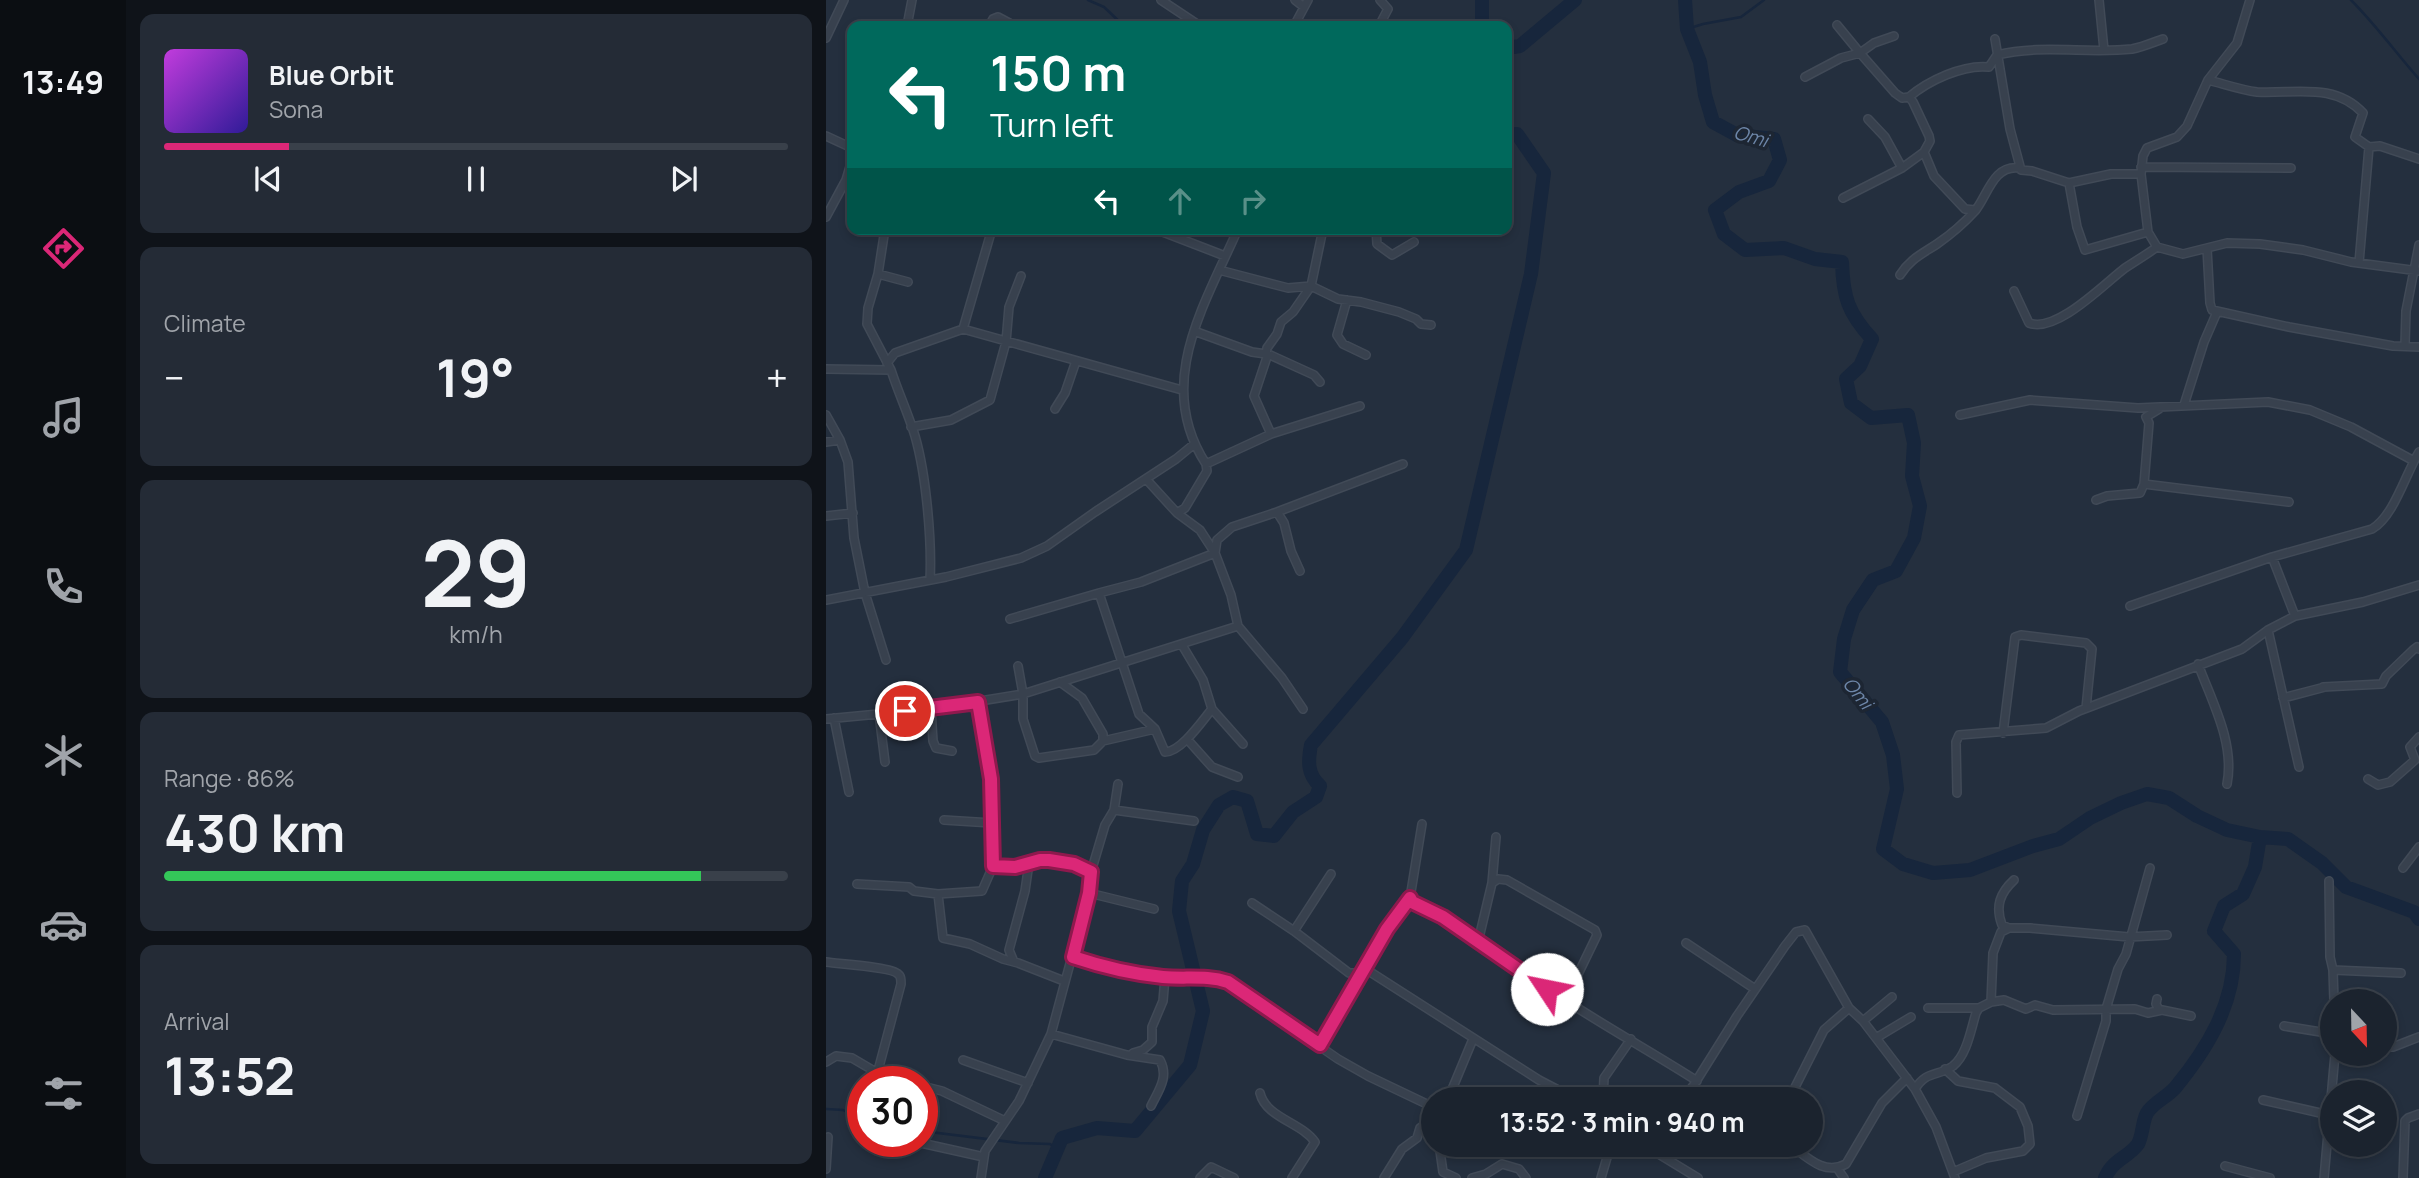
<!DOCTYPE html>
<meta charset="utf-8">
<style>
:root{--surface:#1b232e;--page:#242b36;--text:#f1f3f6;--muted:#a0a4aa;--line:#39404a;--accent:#db2777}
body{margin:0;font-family:Manrope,sans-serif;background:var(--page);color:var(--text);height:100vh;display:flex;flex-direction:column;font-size:26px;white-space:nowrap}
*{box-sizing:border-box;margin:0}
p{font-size:23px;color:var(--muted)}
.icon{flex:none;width:38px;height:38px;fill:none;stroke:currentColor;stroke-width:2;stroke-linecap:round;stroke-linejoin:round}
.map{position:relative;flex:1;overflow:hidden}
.sheet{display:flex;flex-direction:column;gap:14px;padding:14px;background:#0f1319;width:700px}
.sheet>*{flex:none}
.top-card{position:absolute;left:21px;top:21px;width:665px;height:214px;border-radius:14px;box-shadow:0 4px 10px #0003,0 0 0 2px var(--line);background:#00695c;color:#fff;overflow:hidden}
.needle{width:46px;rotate:158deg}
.fabs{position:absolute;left:1494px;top:989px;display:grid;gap:14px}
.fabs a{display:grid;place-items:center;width:77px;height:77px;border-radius:50%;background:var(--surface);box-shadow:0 4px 10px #0003,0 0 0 2px var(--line);font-size:35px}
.speed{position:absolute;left:21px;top:1066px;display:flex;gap:14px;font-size:35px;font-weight:700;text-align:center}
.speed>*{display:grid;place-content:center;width:91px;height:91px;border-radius:50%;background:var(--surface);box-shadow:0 4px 10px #0003,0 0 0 2px var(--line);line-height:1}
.speed .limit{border:10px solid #d22;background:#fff;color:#111}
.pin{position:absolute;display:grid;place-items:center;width:60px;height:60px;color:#fff;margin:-30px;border:4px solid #fff;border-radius:50%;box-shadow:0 2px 7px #0007}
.me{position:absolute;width:77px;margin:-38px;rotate:304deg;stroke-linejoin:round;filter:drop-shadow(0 0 5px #0008)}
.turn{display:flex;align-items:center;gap:24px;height:147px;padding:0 28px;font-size:32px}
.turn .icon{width:91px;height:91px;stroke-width:2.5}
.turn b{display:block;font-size:49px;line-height:60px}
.lanes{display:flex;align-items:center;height:66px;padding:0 28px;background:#0003;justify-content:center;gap:35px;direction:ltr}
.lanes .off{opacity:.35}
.big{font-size:52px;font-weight:700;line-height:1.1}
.sheet .widget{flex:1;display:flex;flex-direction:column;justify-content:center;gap:10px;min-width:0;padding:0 24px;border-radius:14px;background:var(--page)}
.sheet .dial{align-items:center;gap:0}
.dial b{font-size:91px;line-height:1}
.song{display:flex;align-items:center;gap:21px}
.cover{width:84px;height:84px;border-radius:10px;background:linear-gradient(135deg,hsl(290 70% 55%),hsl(250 70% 35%))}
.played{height:7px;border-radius:4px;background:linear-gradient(90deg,var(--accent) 20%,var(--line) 20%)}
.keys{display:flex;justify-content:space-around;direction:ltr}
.heat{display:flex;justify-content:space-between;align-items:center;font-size:38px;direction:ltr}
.charge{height:10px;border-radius:5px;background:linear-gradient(90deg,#34c759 86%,var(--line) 0)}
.trip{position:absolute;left:595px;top:1087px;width:402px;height:70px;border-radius:35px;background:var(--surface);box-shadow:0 4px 10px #0003,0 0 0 2px var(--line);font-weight:700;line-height:70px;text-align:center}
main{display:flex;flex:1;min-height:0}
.tabs{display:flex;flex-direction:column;width:126px;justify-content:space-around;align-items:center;background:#0b0e12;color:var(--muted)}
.tabs .icon{width:49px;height:49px}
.tabs .active{color:var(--accent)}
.tabs b{font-size:32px;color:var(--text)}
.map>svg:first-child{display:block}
</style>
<main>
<nav class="tabs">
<b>13:49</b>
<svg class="icon active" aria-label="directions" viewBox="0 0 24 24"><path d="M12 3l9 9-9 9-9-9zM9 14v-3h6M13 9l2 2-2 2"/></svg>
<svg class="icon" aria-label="music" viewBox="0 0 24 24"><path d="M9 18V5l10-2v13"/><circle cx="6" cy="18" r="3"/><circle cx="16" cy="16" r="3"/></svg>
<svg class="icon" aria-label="phone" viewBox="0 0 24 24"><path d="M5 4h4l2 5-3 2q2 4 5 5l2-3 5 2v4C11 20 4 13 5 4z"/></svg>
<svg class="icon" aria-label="climate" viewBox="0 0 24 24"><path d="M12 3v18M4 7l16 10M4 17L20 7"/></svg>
<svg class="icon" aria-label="car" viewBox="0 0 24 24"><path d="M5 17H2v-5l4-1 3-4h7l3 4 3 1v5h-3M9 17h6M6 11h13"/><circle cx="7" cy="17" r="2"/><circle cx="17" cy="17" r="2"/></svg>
<svg class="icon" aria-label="filters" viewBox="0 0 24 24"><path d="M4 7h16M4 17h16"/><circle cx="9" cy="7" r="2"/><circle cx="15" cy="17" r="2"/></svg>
</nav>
<section class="sheet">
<div class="widget">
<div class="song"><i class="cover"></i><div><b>Blue Orbit</b><p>Sona</p></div></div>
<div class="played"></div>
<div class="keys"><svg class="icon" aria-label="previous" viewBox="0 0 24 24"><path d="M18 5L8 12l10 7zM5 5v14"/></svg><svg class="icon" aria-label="pause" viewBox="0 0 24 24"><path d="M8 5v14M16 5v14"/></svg><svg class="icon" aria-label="next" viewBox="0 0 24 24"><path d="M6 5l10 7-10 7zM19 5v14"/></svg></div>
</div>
<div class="widget"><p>Climate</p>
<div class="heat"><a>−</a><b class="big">19°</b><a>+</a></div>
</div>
<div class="widget dial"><b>29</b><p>km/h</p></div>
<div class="widget"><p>Range · 86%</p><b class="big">430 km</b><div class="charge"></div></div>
<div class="widget"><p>Arrival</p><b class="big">13:52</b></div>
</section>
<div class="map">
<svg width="1593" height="1178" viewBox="0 0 1593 1178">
<rect width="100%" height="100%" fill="#242f3e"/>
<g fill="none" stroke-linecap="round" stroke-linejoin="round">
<path stroke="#17263c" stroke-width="2.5" d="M262 0 278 7 298 26
M1525 0C1550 25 1570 53 1593 79
M861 29 877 24 915 17 938 0
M0 1109 17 1110 37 1120
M96 1131 193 1143 224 1144 231 1149"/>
<path stroke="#17263c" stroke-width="14" d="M656 0V26
M859 0 861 29 874 62 879 95 887 122 911 135 948 139 954 160 943 181 913 192 889 210 898 234 919 250 958 248 989 259 1016 262C1017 297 1022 313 1046 339L1034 366 1020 379 1025 403 1045 418 1082 415 1088 443 1086 476 1094 506 1088 538 1070 571 1047 580 1027 610 1018 639 1014 672 1056 722 1067 755 1071 789 1057 849 1077 864 1107 873 1144 870 1207 846 1233 839 1264 818 1295 803 1321 794 1343 798 1371 816 1401 830 1434 837 1462 839 1496 863 1520 887 1588 912 1593 919
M681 48 694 46 749 0
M219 1178 236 1138 271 1128 309 1131 364 1065 377 1011 353 911 356 881 367 864 377 830 393 805 407 797 421 801 431 834 448 836 467 812 490 797 494 786C481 774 482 761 485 745L576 638 640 550 705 274 718 173 691 134 681 135
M1279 1178C1287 1159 1302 1158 1312 1144 1317 1135 1316 1122 1321 1113 1327 1103 1341 1097 1349 1088 1381 1049 1408 1005 1408 954L1388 931 1398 906 1417 894 1429 867 1434 837"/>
<defs>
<path id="minor" d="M335 0 374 26
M469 0 478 7
M1273 0 1278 50
M1424 0 1411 43 1382 80 1361 126 1351 137 1321 148 1317 156 1315 174 1322 232 1331 247 1357 254 1401 243 1434 244 1477 250 1525 262 1593 271
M81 26 86 0
M163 26 167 19 172 17 189 26
M468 26 482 0
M553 26 562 9 554 0
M1068 36 1048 43 1034 53 1069 93 1076 98 1083 97 1087 102 1103 136 1104 141 1098 152 1108 176 1139 209 1149 210
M0 38 18 0
M1169 39 1184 129 1195 170 1206 171 1243 183 1285 174H1315
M979 77 1015 58 1034 53 1011 25
M1382 80C1398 84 1415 90 1431 92 1469 94 1508 82 1537 113L1529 137 1543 147 1554 146 1593 159
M1083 97C1102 81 1137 64 1163 67L1171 55C1215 44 1262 54 1306 49 1317 47 1328 42 1337 39
M1042 119 1059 137 1076 168
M0 136 26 148
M1315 167 1465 168
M1243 183 1251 227 1259 250 1322 232
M1017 198 1076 168 1098 152
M0 217 20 180 26 160
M166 229 137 329 356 390
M329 229 399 256
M412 229C378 306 328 384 380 464L445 434 534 406
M550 229 551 244 566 255 588 242
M1381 248 1384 303 1386 310 1463 327 1567 346 1593 347
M1533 263 1543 147
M393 270 462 288 485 286 512 299 535 302 573 312 590 319 595 324 605 325
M52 274 82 282
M1074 275C1084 259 1096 254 1111 244 1124 235 1139 222 1149 211 1162 195 1167 165 1193 168
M1188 291 1203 323C1230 334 1279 283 1299 268 1310 261 1321 254 1331 247
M521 300 511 335 517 344 540 355
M368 331 426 352 440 354 441 348 451 334 455 322 467 312 485 286 497 229
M1579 345 1580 311 1593 245
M61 363 69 353 137 329
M0 369 65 370 41 324 42 308 52 274 59 229
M65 370C72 392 82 413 89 436 100 474 106 540 104 580
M1358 405 1378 342 1391 312
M229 409 239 393 250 361
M0 415 14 440 22 462 28 538 39 593 60 660
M1134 415 1204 400 1312 408 1442 402 1484 410 1525 427 1588 461
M85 427 125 420 164 400 180 342 183 307 195 276
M445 434 428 396 442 354 488 375 494 382
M0 442 14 440
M320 479 351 513
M1318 484 1323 423 1320 417 1333 409
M1270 500 1281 496 1314 493 1318 484 1463 502
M451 512 458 523 465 551 474 571
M0 516 27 513
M1446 557 1469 616
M0 600 120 577 195 558 221 546 269 512 350 459 367 445
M1304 606 1446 557 1546 529C1568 516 1579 475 1593 452
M184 619 273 593
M1442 630 1473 767
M356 645 377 680 386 709C376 721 355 752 339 752L329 729 313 714 273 593 315 582 389 553 374 530 351 513 359 508 381 471 380 464
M1372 664C1386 702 1409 743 1401 784
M192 666 197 694V719L209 756 213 758 268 750 277 741V734L256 698 234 682
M1497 687 1556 684 1560 676 1587 650 1591 647 1593 649
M1457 698 1499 687
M151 702 165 779 168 839 167 866 156 891 112 894 117 938 144 944 177 959 192 963 238 981
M105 709 107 741 110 748 126 751
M386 709 417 744
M477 709 456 678 412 626 405 595 389 553 391 540 406 527 451 512 577 464
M53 714 59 762
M8 718 23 792
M0 719 105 709 197 694 412 626
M1177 733 1189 637 1195 635 1260 643 1266 649 1260 708
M361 739 386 767 412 777
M277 741 329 729
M1542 779 1552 785 1564 782 1589 760 1584 747 1593 737
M1131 793 1130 742 1133 735 1220 728 1253 711 1416 649 1442 630 1469 616 1537 602 1593 585
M288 810 368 821
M118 820 166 823
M596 824 584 898 586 902C641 929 687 968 739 1000 782 1028 827 1053 871 1081
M167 866 189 867 213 860H223L248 864 265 872
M1577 868 1593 847
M1503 881 1504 957 1507 970 1508 1001
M666 883 670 837
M31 884 83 887 88 891 112 894
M263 893 328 909
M426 903 468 931 523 973H531L538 968 713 1080 740 1094 761 1099
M1183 928H1204L1303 937 1341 935
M468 931 505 874
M652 942 666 883 672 879 681 880 769 930 771 935 739 1001
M860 943 929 989
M247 957C276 967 306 974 337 977 360 979 381 975 402 983L512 1059 542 1076 607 1107
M0 962C13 964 66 967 72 974 75 976 75 980 75 984L49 1082
M188 962 183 950 199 891 203 863
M1507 970 1575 973
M1331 999 1330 1004 1333 1010
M1165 1002 1178 1000 1200 1009 1209 1005 1227 1010 1309 1009 1322 1013 1336 1010 1365 1016
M1102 1008H1153
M1037 1021 1066 997
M1458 1026 1507 1034
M225 1034 301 1055 334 1060C343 1077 333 1090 325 1106
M1050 1038 1085 1017
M494 1045 573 910 584 898
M1559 1047H1567L1593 1037
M307 1053 317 1050 326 1042V1027L337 1001 339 977
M137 1060 202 1083
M0 1062 10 1056 26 1058 55 1075 67 1076 83 1082
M1119 1069 1132 1081 1169 1088 1194 1107 1202 1126 1204 1144 1197 1151 1160 1158 1127 1172
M96 1086 116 1091 179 1121
M866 1087 886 1099
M1089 1089C1101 1070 1111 1077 1127 1066 1141 1055 1145 1029 1150 1013L1153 1008 1165 1002 1167 953 1175 932 1183 928 1176 925C1169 906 1174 893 1188 880
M434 1093C440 1118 475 1122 489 1142L466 1178
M622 1099 647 1039
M777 1099 778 1078 805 1039
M859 1099 911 1016 959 946 970 932 979 930 1023 1008 1037 1021 1089 1089 1110 1127 1129 1178
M963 1099 998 1030 1023 1008
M1437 1100 1503 1115
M1251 1116 1280 1021V1009L1292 969 1300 954 1324 868
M86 1141 158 1157
M613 1144 617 1172 630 1178
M812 1144 826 1150 872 1178
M963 1144C981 1157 998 1176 1020 1164L1056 1103 1081 1078
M1399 1166 1444 1178
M1011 1168 1018 1178
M0 1169 2 1137
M155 1178 159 1151 193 1101 225 1034 263 893 265 872 279 825 288 810 292 784
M374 1178 385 1167 408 1178
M558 1178 576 1149 591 1138 594 1128 607 1118
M646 1178 660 1174 676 1164 693 1169 700 1178
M775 1178 785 1144
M1498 1178 1509 1054
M1577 1178 1579 1121 1582 1118 1593 1114"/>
</defs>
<use href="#minor" stroke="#414a57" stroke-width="10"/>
<use href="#minor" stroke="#38414e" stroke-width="7"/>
</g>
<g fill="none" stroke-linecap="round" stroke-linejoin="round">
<defs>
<path id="route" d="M79 711 152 702 165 779 167 866 189 867 214 860H223L248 864 265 872 263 893 247 957C277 967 306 974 337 977 360 979 381 975 402 982L494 1045 561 929 584 898 586 902 617 917 721 989"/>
</defs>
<use href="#route" stroke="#8e194d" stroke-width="18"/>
<use href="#route" stroke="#db2777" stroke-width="12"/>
</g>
<g text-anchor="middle" stroke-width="7" stroke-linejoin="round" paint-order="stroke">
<g font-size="19" font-style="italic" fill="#6d86a8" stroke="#1d2633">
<text transform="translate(925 136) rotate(16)" y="7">Omi</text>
<text transform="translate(1032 693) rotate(51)" y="7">Omi</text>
</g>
</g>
</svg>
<div class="fabs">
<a><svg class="needle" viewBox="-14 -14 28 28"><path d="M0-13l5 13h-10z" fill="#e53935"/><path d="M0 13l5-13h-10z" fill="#a0a4aa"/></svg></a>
<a><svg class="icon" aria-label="layers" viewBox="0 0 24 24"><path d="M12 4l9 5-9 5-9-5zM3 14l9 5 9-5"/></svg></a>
</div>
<div class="speed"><div class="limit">30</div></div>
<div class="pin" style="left:79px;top:711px;background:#d93025"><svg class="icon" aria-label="arrive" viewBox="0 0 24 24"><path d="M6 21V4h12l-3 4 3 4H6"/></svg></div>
<svg class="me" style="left:721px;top:989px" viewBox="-20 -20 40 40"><circle r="19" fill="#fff"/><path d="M0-13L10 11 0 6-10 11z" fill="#db2777"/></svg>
<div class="trip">13:52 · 3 min · 940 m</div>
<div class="top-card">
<div class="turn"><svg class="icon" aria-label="left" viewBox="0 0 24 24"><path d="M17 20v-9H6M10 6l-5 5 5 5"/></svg><div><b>150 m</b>Turn left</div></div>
<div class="lanes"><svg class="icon" aria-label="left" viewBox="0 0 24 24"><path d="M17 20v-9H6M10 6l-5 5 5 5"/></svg><svg class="icon off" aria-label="ahead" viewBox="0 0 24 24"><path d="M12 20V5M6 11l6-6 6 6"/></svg><svg class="icon off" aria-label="right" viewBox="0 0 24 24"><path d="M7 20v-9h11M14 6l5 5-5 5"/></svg></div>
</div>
</div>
</main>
